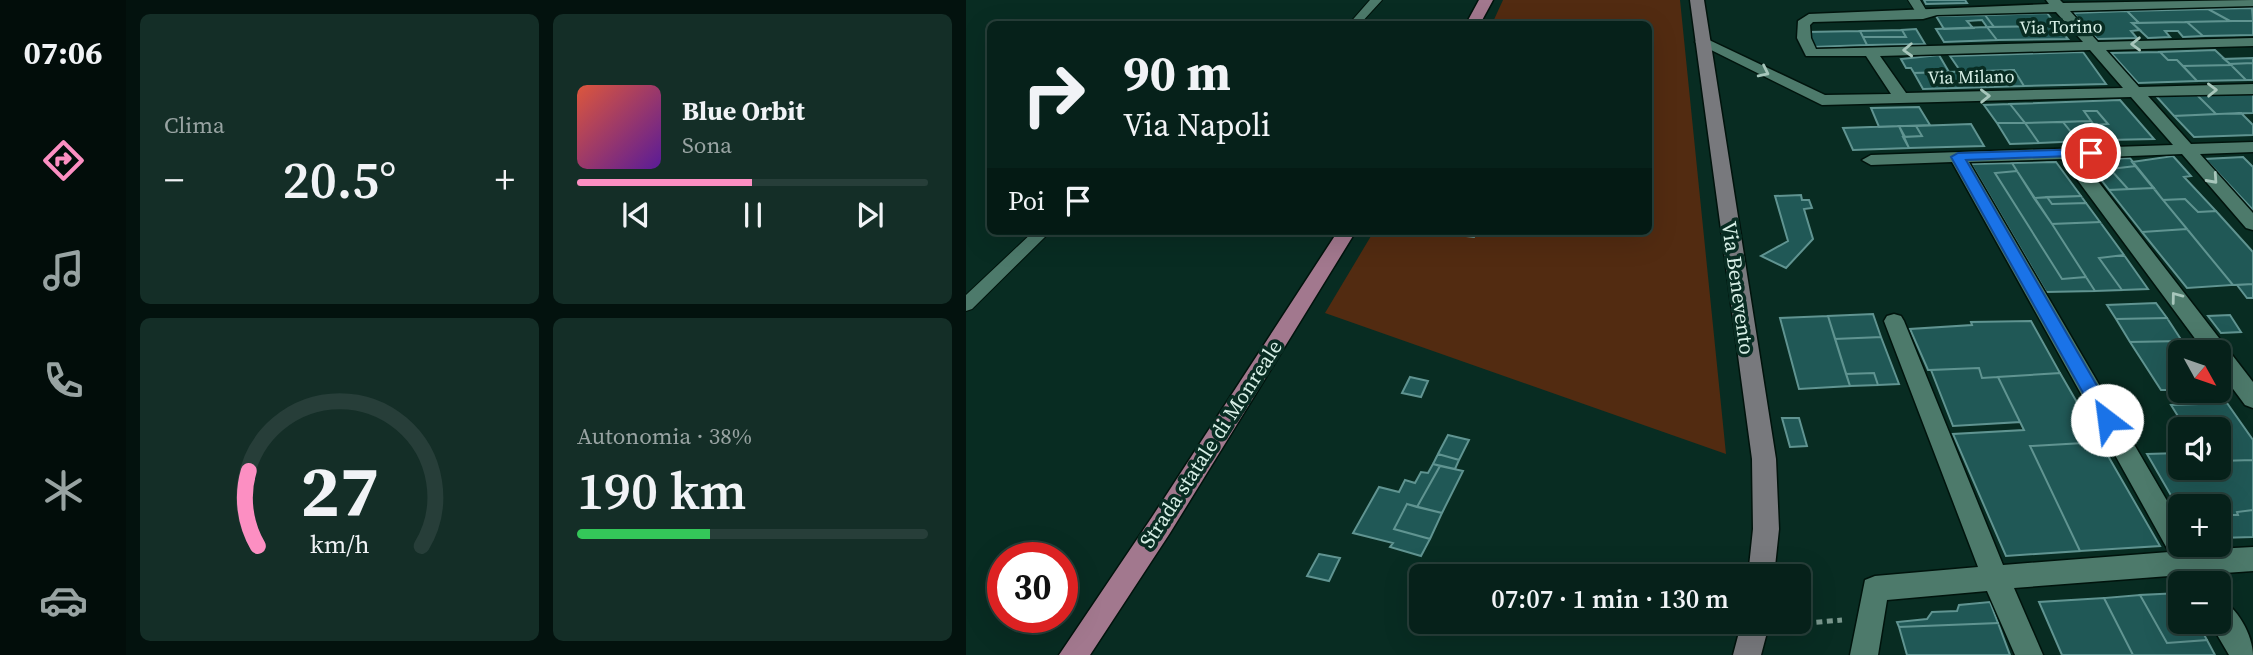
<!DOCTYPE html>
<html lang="it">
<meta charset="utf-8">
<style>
:root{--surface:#06211a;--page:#142e27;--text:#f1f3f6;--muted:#98a3a2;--line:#273e39;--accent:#fc8fc2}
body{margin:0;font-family:"Source Serif 4",serif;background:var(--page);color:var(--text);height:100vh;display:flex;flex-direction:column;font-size:26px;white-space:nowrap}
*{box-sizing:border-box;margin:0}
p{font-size:23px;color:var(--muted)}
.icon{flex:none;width:38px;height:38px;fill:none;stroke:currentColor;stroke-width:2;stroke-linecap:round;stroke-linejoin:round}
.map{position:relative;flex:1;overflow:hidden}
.side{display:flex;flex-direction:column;gap:14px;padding:14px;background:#03120e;width:840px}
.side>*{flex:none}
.banner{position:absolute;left:21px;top:21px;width:665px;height:214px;border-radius:10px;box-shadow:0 7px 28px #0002,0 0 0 2px var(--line);background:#06211a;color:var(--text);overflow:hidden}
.needle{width:46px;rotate:130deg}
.fabs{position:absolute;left:1202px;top:340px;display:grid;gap:14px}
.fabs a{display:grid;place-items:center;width:63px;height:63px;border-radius:10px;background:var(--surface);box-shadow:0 7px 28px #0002,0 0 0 2px var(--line);font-size:35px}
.speed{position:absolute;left:21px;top:542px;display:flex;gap:14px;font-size:35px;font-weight:700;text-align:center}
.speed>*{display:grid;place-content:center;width:91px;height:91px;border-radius:50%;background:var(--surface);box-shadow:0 7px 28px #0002,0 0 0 2px var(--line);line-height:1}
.speed .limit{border:10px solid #d22;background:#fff;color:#111}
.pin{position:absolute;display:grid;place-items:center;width:60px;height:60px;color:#fff;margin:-30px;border:4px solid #fff;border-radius:50%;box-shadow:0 2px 7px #0007}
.me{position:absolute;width:77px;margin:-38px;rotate:330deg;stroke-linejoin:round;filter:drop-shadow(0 0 5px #0008)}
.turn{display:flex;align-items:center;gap:24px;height:147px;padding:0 21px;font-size:32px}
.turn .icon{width:91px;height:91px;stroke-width:2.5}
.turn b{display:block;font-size:49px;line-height:60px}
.then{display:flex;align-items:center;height:66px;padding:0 21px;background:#0003;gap:14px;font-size:26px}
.big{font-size:52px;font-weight:600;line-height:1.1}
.side .tile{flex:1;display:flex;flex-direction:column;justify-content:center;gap:10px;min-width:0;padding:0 24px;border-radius:10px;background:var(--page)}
.side .dial{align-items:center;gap:0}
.dial svg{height:182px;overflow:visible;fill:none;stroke:var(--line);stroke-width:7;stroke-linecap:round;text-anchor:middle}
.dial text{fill:var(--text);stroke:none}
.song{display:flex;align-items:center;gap:21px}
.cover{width:84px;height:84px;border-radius:10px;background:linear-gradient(135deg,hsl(10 70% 55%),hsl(270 70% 35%))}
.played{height:7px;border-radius:4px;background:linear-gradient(90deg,var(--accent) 50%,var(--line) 50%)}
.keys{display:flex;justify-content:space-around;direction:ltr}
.heat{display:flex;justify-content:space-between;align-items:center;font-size:38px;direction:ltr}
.charge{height:10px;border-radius:5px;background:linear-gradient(90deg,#34c759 38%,var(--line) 0)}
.side .tiles{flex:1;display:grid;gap:14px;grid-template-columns:repeat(2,1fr)}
.trip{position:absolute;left:443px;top:564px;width:402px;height:70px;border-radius:10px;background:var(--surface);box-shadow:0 7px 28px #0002,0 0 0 2px var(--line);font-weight:600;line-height:70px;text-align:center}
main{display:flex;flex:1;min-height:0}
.dock{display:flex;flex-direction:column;width:126px;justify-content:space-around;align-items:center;background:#020d0a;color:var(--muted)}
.dock .icon{width:49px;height:49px}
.dock .active{color:var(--accent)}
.dock b{font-size:32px;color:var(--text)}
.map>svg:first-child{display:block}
</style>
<main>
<nav class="dock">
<b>07:06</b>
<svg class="icon active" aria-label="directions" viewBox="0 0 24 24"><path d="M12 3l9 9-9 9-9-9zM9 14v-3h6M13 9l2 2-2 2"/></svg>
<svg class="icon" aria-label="music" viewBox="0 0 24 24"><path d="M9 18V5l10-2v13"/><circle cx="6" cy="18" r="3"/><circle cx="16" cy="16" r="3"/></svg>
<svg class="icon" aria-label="phone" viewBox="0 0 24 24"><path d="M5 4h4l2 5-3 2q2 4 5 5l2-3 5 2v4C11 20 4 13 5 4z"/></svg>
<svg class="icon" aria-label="climate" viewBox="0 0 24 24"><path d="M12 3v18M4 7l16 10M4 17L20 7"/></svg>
<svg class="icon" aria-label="car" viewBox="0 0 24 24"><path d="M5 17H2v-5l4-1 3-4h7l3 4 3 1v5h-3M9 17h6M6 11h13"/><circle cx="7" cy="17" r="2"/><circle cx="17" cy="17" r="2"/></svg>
</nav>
<section class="side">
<div class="tiles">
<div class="tile"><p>Clima</p>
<div class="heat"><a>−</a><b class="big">20.5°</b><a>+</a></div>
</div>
<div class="tile">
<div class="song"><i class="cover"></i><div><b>Blue Orbit</b><p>Sona</p></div></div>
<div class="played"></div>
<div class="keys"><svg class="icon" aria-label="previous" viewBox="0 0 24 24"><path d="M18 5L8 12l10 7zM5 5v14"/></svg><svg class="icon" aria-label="pause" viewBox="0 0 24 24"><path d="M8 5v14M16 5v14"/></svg><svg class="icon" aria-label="next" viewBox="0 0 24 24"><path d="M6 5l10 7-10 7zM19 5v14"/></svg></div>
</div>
<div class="tile dial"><svg viewBox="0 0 100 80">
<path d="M14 69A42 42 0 1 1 86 69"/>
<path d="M14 69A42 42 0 0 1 10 36" stroke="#fc8fc2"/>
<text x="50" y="56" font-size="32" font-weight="700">27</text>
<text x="50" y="72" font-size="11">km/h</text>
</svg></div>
<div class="tile"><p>Autonomia · 38%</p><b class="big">190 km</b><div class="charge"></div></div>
</div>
</section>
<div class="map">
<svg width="1287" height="655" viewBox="0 0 1287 655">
<rect width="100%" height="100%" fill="#082c22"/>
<path fill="#522b11" d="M537 0H714L760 454 359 313 408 231H682V24H526Z"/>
<path fill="#205856" stroke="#609491" stroke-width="2" d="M958 0H999L1001 3 960 4Z
M1286 8 1287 21H1264L1242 9Z
M1242 9 1264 21 1173 23 1161 11Z
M1161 11 1173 23H1166L1174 30 1165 31 1171 38 1131 39 1107 13Z
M1081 13 1091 26 1028 27 1019 15Z
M1019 15 1028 27H1021L1016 20 1001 21 1007 28 978 29 970 16Z
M1264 21H1287V35L1237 36 1221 22Z
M1221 22 1237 36 1217 37 1212 31H1199L1204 37 1182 38 1166 23Z
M1091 26 1102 39 1031 40 1021 27Z
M1021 27 1031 40 978 42 970 29Z
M950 29 959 44 901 45 897 37H940L936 30Z
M936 30 940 37H897L894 31Z
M894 31 901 45 847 47 840 32Z
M1249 50 1265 65 1217 66 1211 60H1202L1194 52Z
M1117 52 1140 84 1058 86 1048 70 995 72 984 56Z
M1194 52 1202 60H1211L1231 81 1172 83 1145 53Z
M973 55 983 72 948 73 945 68H940L935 59Z
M1287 58V63L1264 64 1258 59Z
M1287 63V80H1280L1264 64Z
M1265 65 1280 80 1231 81 1217 66Z
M1048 70 1058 86 957 89 948 73Z
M1287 92V113L1250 114 1230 94Z
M1231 95 1250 114 1208 116 1190 96Z
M1154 100 1188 139 1141 140 1128 125 1142 124 1131 111H1118L1125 121 1059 123 1044 104Z
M1044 104 1059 123H1031L1018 105Z
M953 107 964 125 913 127 905 108Z
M1118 111H1131L1142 124 1128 125Z
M1275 113 1287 125V135L1228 137 1208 116Z
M1125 121 1133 131 1105 132 1097 122Z
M1097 122 1105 132 1133 131 1141 140 1073 143 1059 123Z
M1031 123H1059L1073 143 1044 144Z
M1005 124 1018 146 943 148 937 137 956 136 950 126Z
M933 126H950L956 136 939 137Z
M933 126 943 148 887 150 877 128Z
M1207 156 1225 176 1218 177 1250 211 1232 212 1219 199 1197 200 1166 162Z
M1277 157 1287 167V210L1239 159Z
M1164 158 1170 166 1144 169 1162 189 1143 190 1120 160Z
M1090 162 1115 196 1068 198 1046 163Z
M1046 163 1051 171 1029 173 1096 279 1120 277 1129 291 1080 292 1005 164Z
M1170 166 1188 188 1162 189 1144 169Z
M1051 171 1086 224 1120 277 1096 279 1029 173Z
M1188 188 1197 200 1221 229 1176 232 1143 190Z
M835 195 836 200H843L846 208 838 209 847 239 820 268 795 256 822 241 809 196Z
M1115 196 1120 203 1086 204 1081 197Z
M1081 197 1086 204 1120 203 1134 222 1086 224 1068 198Z
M1219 199 1232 212 1250 211 1287 252V284L1267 285 1197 200Z
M1134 222 1158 255 1133 258 1156 290 1129 291 1086 224Z
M1221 229 1267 285 1221 288 1176 232Z
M484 231H511L508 237 482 234Z
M1158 255 1182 289 1156 290 1133 258Z
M1287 284V298H1281L1271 285Z
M1190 303 1201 318 1150 319 1141 305Z
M907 314 915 337 869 339 862 316Z
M1264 315 1275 332 1255 333 1242 316Z
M862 316 884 386 833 389 814 318Z
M1201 318 1216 341 1164 342 1150 319Z
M1065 321 1094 373 1016 378 1013 368 962 370 944 329 1006 325 1005 322Z
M915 337 933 384 912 385 908 373 880 374 869 339Z
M1216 341 1224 352H1214V390H1195L1164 342Z
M1013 368 1016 378 1032 377 1054 422 987 426 965 370Z
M908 373 912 385 884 386 880 374Z
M1094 373 1134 442 1064 446 1114 551 1040 556 987 434 1058 430 1032 377Z
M444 377 462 381 455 397 436 393Z
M1261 403 1287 440V460L1253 461V429H1220L1205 405Z
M816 418H833L841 446 824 447Z
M482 435 503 440 493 460 472 454Z
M1134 442 1194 546 1114 551 1064 446Z
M1214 453V467H1253V461L1287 460V510L1271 512 1272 515H1253V506H1214V511L1181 454Z
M472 454 493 460 489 469 467 464Z
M467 464 474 466 451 507 441 504 428 529 464 539 455 556 424 547 427 543 387 533 413 487 433 492 439 480 449 483 455 472 462 473Z
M474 466 497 471 476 513 451 507Z
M441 504 476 513 464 539 428 529Z
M1287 510V537L1253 538V515H1272L1271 512Z
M353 554 374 558 363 581 341 576Z
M1214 593V621H1231L1241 640 1201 643 1174 595Z
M1174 595 1201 643 1241 640 1249 655H1167L1138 598Z
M1138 598 1167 655H1096L1073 602Z
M1024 602 1032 623 933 627 931 622 961 619 966 612 991 611 993 605Z
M1032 623 1044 655H941L933 627Z"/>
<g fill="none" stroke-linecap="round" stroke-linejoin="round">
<defs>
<path id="lane" d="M404 0H416L394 24H383Z
M942 0H954L963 15 961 17H953Z
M68 231H85L6 309 0 311V295Z"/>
<path id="street" d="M1080 0H1094L1097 3 1287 0V6L1104 11 1132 42 1287 38V46L1140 50 1173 87 1287 84V94L1182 96 1225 144 1287 142V152L1234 154 1287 213V230L1280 228 1216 154 1114 158 1287 382V408L1279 405 1253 370V352H1239L1096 159 1003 162 1214 523V544H1227L1231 550 1287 547V571L1244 574 1248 583H1220L1216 575 1048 588 1077 655H1049L1021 591 921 600 912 655H884L899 580 909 576 1012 567 918 321 921 316 928 314 935 316 938 321 1037 565 1203 552 986 162 905 165 896 160 905 155 1207 145 1165 97 856 105 729 42 736 38 741 39 859 95 925 94 900 56H840L831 38 832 21 843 14 1083 4ZM1090 12 1117 42 850 49 845 38 844 25 847 22 957 19 971 15ZM1124 50 1157 88 940 93 914 56Z
M1253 599C1271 606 1287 636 1287 655H1263L1243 621H1253Z"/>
<path id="secondary" d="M724 0H738L810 459 813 529 808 576H782L787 529 786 459Z
M776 621H804L795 655H767Z"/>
<path id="primary" d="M513 0H527L514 24H500Z
M372 231H390L204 533 124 655H93L186 517Z"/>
</defs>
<use href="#lane" stroke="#00130c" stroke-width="2"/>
<use href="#street" stroke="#00130c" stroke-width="3"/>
<use href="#secondary" stroke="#00130c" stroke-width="3"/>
<use href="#primary" stroke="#00130c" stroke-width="3"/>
<path stroke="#79978d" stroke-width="5" stroke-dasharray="6 4.5" stroke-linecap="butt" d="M819 625 876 620"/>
<use href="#lane" fill="#4d7a6b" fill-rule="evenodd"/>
<use href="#street" fill="#4d7a6b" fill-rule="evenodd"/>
<use href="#secondary" fill="#78797d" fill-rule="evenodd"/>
<use href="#primary" fill="#a2788e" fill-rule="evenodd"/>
</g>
<defs><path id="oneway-chevron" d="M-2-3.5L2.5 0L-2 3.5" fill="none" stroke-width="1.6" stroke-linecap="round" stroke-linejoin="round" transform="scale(1.75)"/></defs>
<g stroke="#a7c6bb">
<use href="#oneway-chevron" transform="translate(1170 44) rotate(179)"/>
<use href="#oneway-chevron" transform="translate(942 50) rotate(178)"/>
<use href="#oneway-chevron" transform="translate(798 72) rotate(26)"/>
<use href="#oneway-chevron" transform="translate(1246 90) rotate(-1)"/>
<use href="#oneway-chevron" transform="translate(1019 96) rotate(-1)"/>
<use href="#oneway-chevron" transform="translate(1247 179) rotate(48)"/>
<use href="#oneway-chevron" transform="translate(1210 297) rotate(-127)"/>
</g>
<path fill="#1a73e8" stroke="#114b97" stroke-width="2" d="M1125 149 1131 153 1129 155 1000 160 1148 415 1150 420 1148 425H1135L985 157 992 153Z"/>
<g text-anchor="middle" stroke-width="7" stroke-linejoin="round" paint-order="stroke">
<g font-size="18" fill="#d7efe6" stroke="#082c22">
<text transform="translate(1095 27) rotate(-1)" y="6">Via Torino</text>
<text transform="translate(1005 77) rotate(-1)" y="6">Via Milano</text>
</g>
<g font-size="21" fill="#d7efe6" stroke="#082c22">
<text transform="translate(772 288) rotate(82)" y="7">Via Benevento</text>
<text transform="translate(245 444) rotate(-57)" y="7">Strada statale di Monreale</text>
</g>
</g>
</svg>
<div class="fabs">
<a><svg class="needle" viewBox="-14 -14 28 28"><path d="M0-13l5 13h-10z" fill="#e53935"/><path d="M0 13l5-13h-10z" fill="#98a3a2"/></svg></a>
<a><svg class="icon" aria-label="sound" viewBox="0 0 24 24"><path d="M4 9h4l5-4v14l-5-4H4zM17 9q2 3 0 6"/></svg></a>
<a>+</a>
<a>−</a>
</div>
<div class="speed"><div class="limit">30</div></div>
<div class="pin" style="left:1125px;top:153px;background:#d93025"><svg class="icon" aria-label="arrive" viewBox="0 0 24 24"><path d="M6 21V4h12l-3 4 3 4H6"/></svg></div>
<svg class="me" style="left:1141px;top:420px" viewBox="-20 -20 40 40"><circle r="19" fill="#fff"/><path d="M0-13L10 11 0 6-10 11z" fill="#1a73e8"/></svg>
<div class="trip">07:07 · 1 min · 130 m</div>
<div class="banner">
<div class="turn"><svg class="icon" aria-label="right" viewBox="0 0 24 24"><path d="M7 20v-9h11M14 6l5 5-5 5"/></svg><div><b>90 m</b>Via Napoli</div></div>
<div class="then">Poi<svg class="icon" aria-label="arrive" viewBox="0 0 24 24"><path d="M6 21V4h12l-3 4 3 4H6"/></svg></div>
</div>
</div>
</main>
